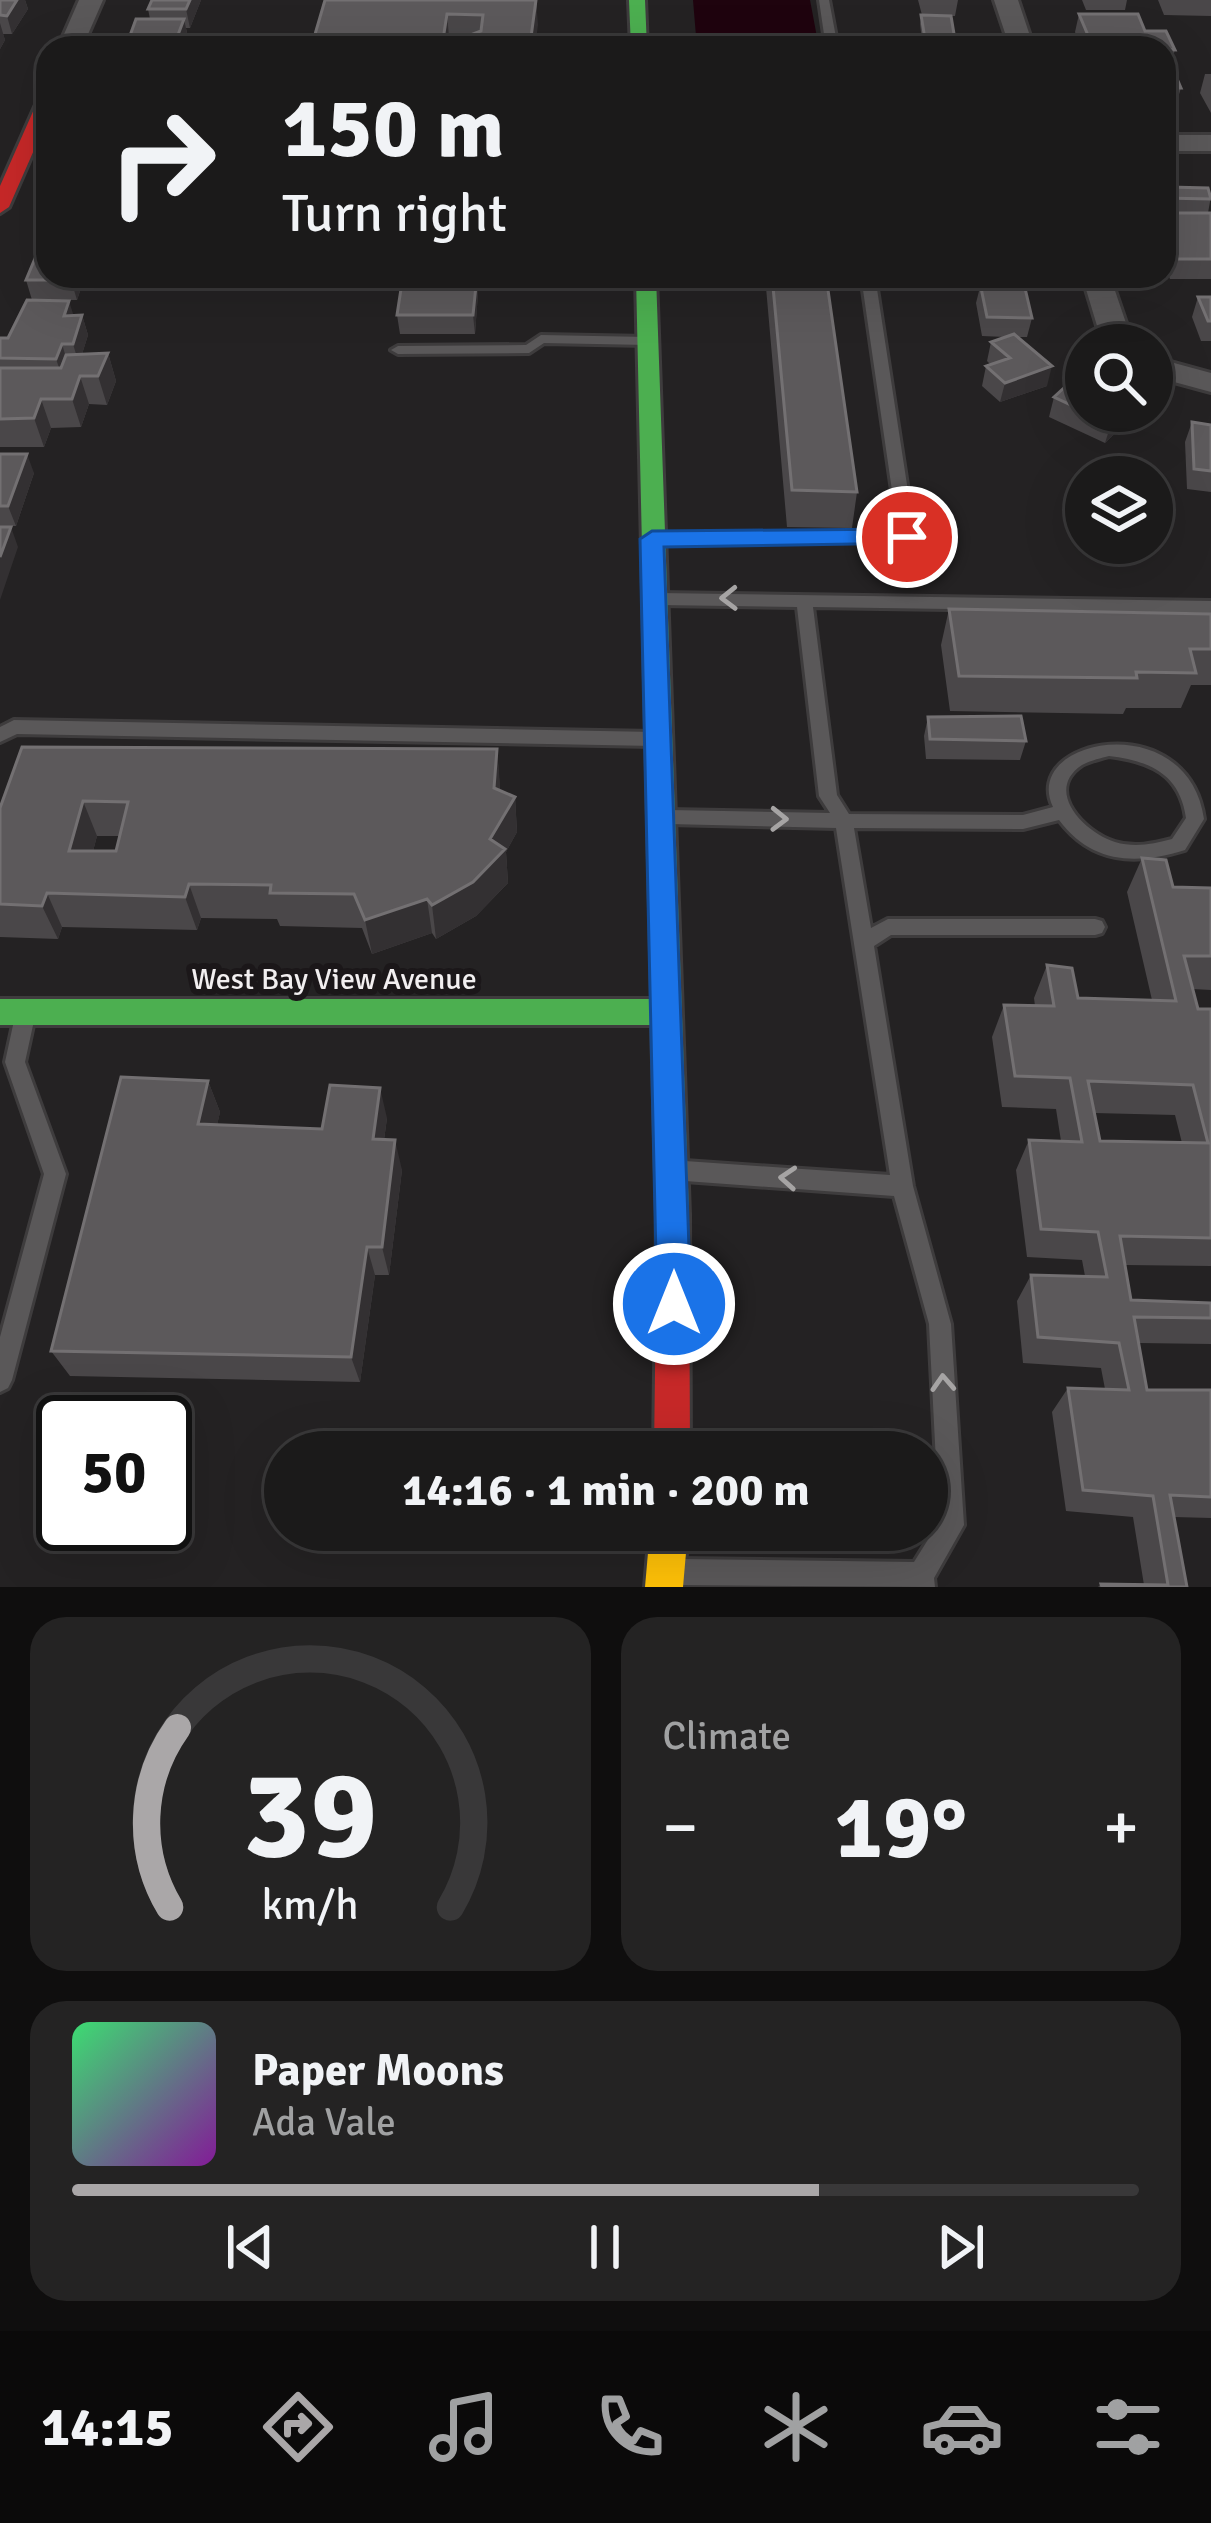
<!DOCTYPE html>
<meta charset="utf-8">
<style>
:root{--surface:#1b1a1a;--page:#242323;--text:#f1f3f6;--muted:#a0a1a2;--line:#393839;--accent:#aaa7a8}
body{margin:0;font-family:Signika,sans-serif;background:var(--page);color:var(--text);height:100vh;display:flex;flex-direction:column;font-size:45px;white-space:nowrap}
*{box-sizing:border-box;margin:0}
p{font-size:39px;color:var(--muted)}
.icon{flex:none;width:66px;height:66px;fill:none;stroke:currentColor;stroke-width:2;stroke-linecap:round;stroke-linejoin:round}
.map{position:relative;height:1587px;overflow:hidden}
.drawer{display:flex;flex-direction:column;gap:30px;padding:30px;background:#0f0e0e;flex:1}
.drawer>*{flex:none}
.banner{position:absolute;left:36px;top:36px;width:1140px;height:252px;border-radius:36px;box-shadow:0 12px 48px #0002,0 0 0 3px var(--line);background:#1b1a1a;color:var(--text);overflow:hidden}
.buttons{position:absolute;left:1065px;top:324px;display:grid;gap:24px}
.buttons a{display:grid;place-items:center;width:108px;height:108px;border-radius:50%;background:var(--surface);box-shadow:0 12px 48px #0002,0 0 0 3px var(--line);font-size:60px}
.speed{position:absolute;left:36px;top:1395px;display:flex;gap:24px;font-size:60px;font-weight:700;text-align:center}
.speed>*{display:grid;place-content:center;width:156px;height:156px;border-radius:50%;background:var(--surface);box-shadow:0 12px 48px #0002,0 0 0 3px var(--line);line-height:1}
.speed .limit{border:6px solid #111;border-radius:18px;background:#fff;color:#111}
.pin{position:absolute;display:grid;place-items:center;width:102px;height:102px;color:#fff;margin:-51px;border:6px solid #fff;border-radius:50%;box-shadow:0 3px 12px #0007}
.me{position:absolute;width:132px;margin:-66px;rotate:0deg;stroke-linejoin:round;filter:drop-shadow(0 0 9px #0008)}
.turn{display:flex;align-items:center;gap:42px;height:252px;padding:0 48px;font-size:54px}
.turn .icon{width:156px;height:156px;stroke-width:2.5}
.turn b{display:block;font-size:84px;line-height:102px}
.big{font-size:90px;font-weight:800;line-height:1.1}
.drawer .card{flex:1;display:flex;flex-direction:column;justify-content:center;gap:18px;min-width:0;padding:0 42px;border-radius:36px;background:var(--page)}
.drawer .dial{align-items:center;gap:0}
.dial svg{height:312px;overflow:visible;fill:none;stroke:var(--line);stroke-width:7;stroke-linecap:round;text-anchor:middle}
.dial text{fill:var(--text);stroke:none}
.song{display:flex;align-items:center;gap:36px}
.cover{width:144px;height:144px;border-radius:18px;background:linear-gradient(135deg,hsl(140 70% 55%),hsl(290 70% 35%))}
.played{height:12px;border-radius:6px;background:linear-gradient(90deg,var(--accent) 70%,var(--line) 70%)}
.keys{display:flex;justify-content:space-around;direction:ltr}
.heat{display:flex;justify-content:space-between;align-items:center;font-size:66px;direction:ltr}
.drawer .tiles{flex:1;display:grid;gap:30px;grid-template-columns:1fr 1fr}
.card:last-child{grid-column:span 2}
.trip{position:absolute;left:264px;top:1431px;width:684px;height:120px;border-radius:60px;background:var(--surface);box-shadow:0 12px 48px #0002,0 0 0 3px var(--line);font-weight:800;line-height:120px;text-align:center}
.tabs{display:flex;height:192px;justify-content:space-around;align-items:center;background:#0b0a0a;color:var(--muted)}
.tabs .icon{width:84px;height:84px}
.tabs .active{color:var(--accent)}
.tabs b{font-size:54px;color:var(--text)}
.map>svg:first-child{display:block}
</style>
<div class="map">
<svg width="1211" height="1587" viewBox="0 0 1211 1587">
<rect width="100%" height="100%" fill="#242223"/>
<path fill="#1f030e" d="M693 0H810L819 48H697Z"/>
<g fill="none" stroke-linecap="round" stroke-linejoin="round">
<defs>
<path id="lane" d="M819 0H829L838 48H826Z
M277 36 287 38 285 48H273Z
M861 276H875L915 537 913 541 648 543 646 539 648 535 654 534 898 532Z
M541 335 648 337 655 341 648 345 544 343 529 353 398 354 391 350 398 346 526 345Z
M659 593 1211 601V613L813 607 837 795 849 814 1023 815 1053 807C1020 738 1188 706 1204 819L1185 850C1136 865 1092 864 1059 820L1023 829 854 828 871 928 888 919H1095L1102 921 1105 927 1102 933 1095 935H891L874 946 913 1186 951 1324 964 1525 934 1578 935 1587 680 1585 671 1581 667 1572 671 1563 680 1559 914 1562 939 1522 929 1324 894 1196 685 1181 677 1178 674 1171 677 1164 685 1161 890 1175 836 828 669 824 663 822 660 817 663 812 669 810 830 813 819 796 797 607 659 605 651 599ZM1109 756C1150 761 1180 774 1186 818L1172 839C1153 844 1135 848 1115 842 1085 833 1043 791 1082 765 1089 761 1101 758 1109 756Z
M14 720 654 732 663 739 654 746 17 734 0 742V727Z
M25 1007 32 1010 35 1016 25 1062 66 1174 12 1380 8 1388 0 1392V1337L44 1174 5 1062 15 1016 18 1010Z"/>
<path id="street" d="M79 0H103L82 48H58Z
M994 0H1018L1034 48H1010Z
M1164 135H1211V151H1164Z
M1082 276H1110L1127 326 1144 345H1112L1098 329Z
M1152 357 1211 373V392L1152 376Z"/>
<path id="fast" d="M629 0H645L647 48H631Z
M636 276H656L689 1215 685 1226 673 1231 661 1226 657 1215 652 1025H0V999H652Z"/>
<path id="slow" d="M650 1530H688L683 1587H645Z"/>
<path id="jam" d="M48 93V118L9 207 0 213V186L39 98Z
M673 1199 685 1204 689 1215 690 1452H654L657 1215 661 1204Z"/>
</defs>
<use href="#lane" stroke="#3e3c3d" stroke-width="6"/>
<use href="#street" stroke="#3e3c3d" stroke-width="6"/>
<use href="#fast" stroke="#3e3c3d" stroke-width="6"/>
<use href="#slow" stroke="#3e3c3d" stroke-width="6"/>
<use href="#jam" stroke="#3e3c3d" stroke-width="6"/>
<use href="#lane" fill="#5a5859" fill-rule="evenodd"/>
<use href="#street" fill="#5a5859" fill-rule="evenodd"/>
<use href="#fast" fill="#4caf50" fill-rule="evenodd"/>
<use href="#slow" fill="#ffc107" fill-rule="evenodd"/>
<use href="#jam" fill="#c62828" fill-rule="evenodd"/>
</g>
<path fill="#4a4749" fill-rule="evenodd" d="M0 0H25L28 9 12 34H3L5 40 0 49Z
M152 0H201L190 28H186L188 38 184 48H129L128 41 150 19 148 9Z
M325 0H537V38L563 48H311Z
M918 0H958L955 16H951L955 39 970 48H923L920 24 922 15Z
M1082 0H1127L1125 10H1086Z
M1158 0H1211V16L1164 15Z
M1079 14 1145 31 1175 50 1169 68H1164V48H1081L1075 32Z
M1164 74 1181 88 1175 107H1164Z
M1205 74H1211V113L1200 93Z
M1164 172 1169 187 1211 196 1208 213H1211V279H1170L1164 265Z
M48 276H100L98 279H84L77 300H32L26 280Z
M250 276H478V293L475 334H400L397 315 402 283 251 281Z
M765 276H826L857 492 852 528 787 527Z
M963 276H1020L1018 284 1032 318 1027 337H1018L1047 386 1000 402 982 386 986 366 990 364 987 361 991 342 1005 337 982 336 976 303 980 287H966Z
M1198 297H1211V341H1201L1192 317Z
M74 315H82L88 335 82 354 108 353 116 381 107 405 89 404 81 427 51 428 44 447H0V338H8Z
M1054 397 1129 420 1105 443 1049 417Z
M1192 422 1211 425V492L1187 489 1185 442Z
M0 454 34 473 16 526H0Z
M949 609 1211 614V685H1191L1181 708H1126L1123 714 950 711 941 645Z
M928 717 1026 741 1020 760 926 759 924 736Z
M497 749 500 791 515 797 517 832 506 852 508 883 476 916 436 939 432 933 372 954 362 928 280 926 277 919 201 918 197 930 62 927 58 939 0 937V808ZM97 836H119L116 851H93Z
M1142 858 1173 887 1211 888V990L1193 989 1198 1009H1211V1266L1125 1265 1131 1300 1211 1303V1344L1139 1343 1147 1390H1211V1518L1174 1517 1187 1587H1098L1101 1584 1144 1585 1133 1517 1066 1511 1052 1412 1068 1388 1105 1389 1101 1368 1023 1363 1017 1301 1031 1275 1085 1276 1082 1260 1027 1257 1016 1170 1029 1140 1061 1141 1056 1109 1002 1107 992 1037 1004 1005 1035 1006 1034 998 1047 965 1078 998 1152 1000 1127 892ZM1094 1113 1175 1115 1182 1143 1100 1141Z
M208 1081 220 1112 217 1125 322 1129 387 1118 384 1140 402 1170 389 1275H375L360 1382 70 1376 51 1351Z"/>
<path fill="#333032" d="M17 0H25L28 9 12 34 7 16Z
M190 0H201L190 28 186 9Z
M536 0 538 25 535 48 531 37Z
M447 14 450 48H442Z
M184 19 188 38 184 48H173Z
M0 23 5 40 0 49Z
M73 276H83L84 279 77 300 71 280Z
M478 276V293L475 334 473 315Z
M69 301 75 320 64 316Z
M82 315 88 335 79 364 73 344Z
M62 344 68 364 63 379 56 359Z
M108 353 116 381 107 405 98 376Z
M1052 366 1047 386 1000 402 1005 383Z
M80 376 89 404 81 427 72 399Z
M41 399 51 428 44 447 34 418Z
M1124 411H1132L1129 420 1105 443 1111 424Z
M27 454 34 473 16 526 8 506Z
M11 527 18 547 0 600V557Z
M497 749 500 785 497 823 494 788Z
M515 797 517 832 506 852 508 883 476 916 436 939 432 905 490 839Z
M83 801 97 836 84 885 69 851Z
M189 884 201 918 197 930 185 897Z
M47 893 62 927 58 939 42 906Z
M427 899 432 933 372 954 365 920Z
M208 1081 220 1112 211 1154 198 1124Z
M380 1088 387 1118 380 1169 373 1139Z
M395 1140 402 1170 389 1275 382 1247Z
M367 1247 375 1275 360 1382 351 1357Z"/>
<path fill="#5c595b" stroke="#737072" stroke-width="3" fill-rule="evenodd" d="M0 0H17L7 16 0 15Z
M152 0H190L186 9H148Z
M325 0H536L531 37 563 38 559 48H311ZM447 14 483 15 481 31 442 46Z
M1079 14H1138L1145 31H1166L1175 50 1134 48 1131 41 1090 40Z
M921 15 951 16 955 40 925 39Z
M136 19H184L173 48H140L144 41H128Z
M934 39H967L970 48H936Z
M1164 74H1175L1181 88H1164Z
M1164 172 1169 187 1208 188 1211 199 1164 198Z
M1164 213H1211V259H1176L1164 231Z
M46 232H48V276H73L71 280H26Z
M403 276H477L473 315H397Z
M772 276H826L857 492 792 490Z
M980 283 1024 284 1032 318 987 317Z
M1198 297H1211V321H1208Z
M27 300 69 301 64 316 82 315 73 344H62L56 359 0 358V338H8Z
M1014 334 1052 366 1005 383 986 366 1010 358 991 342Z
M108 353 98 376H80L72 399H41L34 418 0 419V368H61L66 355Z
M1079 374 1086 378V411H1124L1111 424 1054 397Z
M1192 422 1211 425V471L1194 469Z
M0 454H27L8 506H0Z
M0 527H11L0 557Z
M949 609 1211 614V649H1190L1196 673 1136 672 1137 678 959 676Z
M1021 716 1026 741 930 739 928 717Z
M22 747 497 749 494 788 515 797 490 839 505 849 473 882 432 905 427 899 365 920 354 894 270 893 271 885 189 884 185 897 47 893 42 906 0 904V808ZM83 801 128 802 116 851H69Z
M1142 858 1166 860 1173 887 1211 888V956H1184L1198 1009H1211V1238L1120 1236 1131 1300 1211 1303V1318L1134 1317 1147 1390H1211V1497L1170 1495 1187 1587H1102L1101 1584 1168 1585 1153 1496 1083 1490 1068 1388 1129 1390 1119 1343 1038 1337 1031 1275 1107 1277 1098 1232 1041 1229 1029 1140 1082 1142 1070 1078 1015 1076 1004 1005 1054 1006 1047 965 1072 968 1078 998 1176 1001ZM1088 1081 1193 1085 1208 1143 1100 1141Z
M121 1077 208 1081 198 1124 322 1129 330 1085 380 1088 373 1139 395 1140 382 1247H367L351 1357 51 1351Z"/>
<defs><path id="oneway-chevron" d="M-2-3.5L2.5 0L-2 3.5" fill="none" stroke-width="1.6" stroke-linecap="round" stroke-linejoin="round" transform="scale(3)"/></defs>
<g stroke="#a6a4a4">
<use href="#oneway-chevron" transform="translate(729 598) rotate(179)"/>
<use href="#oneway-chevron" transform="translate(779 819) rotate(1)"/>
<use href="#oneway-chevron" transform="translate(788 1178) rotate(-176)"/>
<use href="#oneway-chevron" transform="translate(943 1383) rotate(-93)"/>
</g>
<path fill="#1a73e8" stroke="#114b97" stroke-width="3" d="M907 529 918 537 915 543 664 547 691 1304 686 1315 674 1320 662 1315 657 1304 640 539 652 531Z"/>
<g text-anchor="middle" stroke-width="12" stroke-linejoin="round" paint-order="stroke">
<g font-size="30" fill="#f2eff0" stroke="#1b1719">
<text x="334" y="989">West Bay View Avenue</text>
</g>
</g>
</svg>
<div class="buttons">
<a><svg class="icon" aria-label="search" viewBox="0 0 24 24"><circle cx="10" cy="10" r="6"/><path d="M15 15l6 6"/></svg></a>
<a><svg class="icon" aria-label="layers" viewBox="0 0 24 24"><path d="M12 4l9 5-9 5-9-5zM3 14l9 5 9-5"/></svg></a>
</div>
<div class="speed"><div class="limit">50</div></div>
<div class="pin" style="left:907px;top:537px;background:#d93025"><svg class="icon" aria-label="arrive" viewBox="0 0 24 24"><path d="M6 21V4h12l-3 4 3 4H6"/></svg></div>
<svg class="me" style="left:674px;top:1304px" viewBox="-20 -20 40 40"><circle r="17" fill="#1a73e8" stroke="#fff" stroke-width="3"/><path d="M0-11L8 9 0 5-8 9z" fill="#fff"/></svg>
<div class="trip">14:16 · 1 min · 200 m</div>
<div class="banner">
<div class="turn"><svg class="icon" aria-label="right" viewBox="0 0 24 24"><path d="M7 20v-9h11M14 6l5 5-5 5"/></svg><div><b>150 m</b>Turn right</div></div>
</div>
</div>
<section class="drawer">
<div class="tiles">
<div class="card dial"><svg viewBox="0 0 100 80">
<path d="M14 69A42 42 0 1 1 86 69"/>
<path d="M14 69A42 42 0 0 1 16 23" stroke="#aaa7a8"/>
<text x="50" y="56" font-size="32" font-weight="700">39</text>
<text x="50" y="72" font-size="11">km/h</text>
</svg></div>
<div class="card"><p>Climate</p>
<div class="heat"><a>−</a><b class="big">19°</b><a>+</a></div>
</div>
<div class="card">
<div class="song"><i class="cover"></i><div><b>Paper Moons</b><p>Ada Vale</p></div></div>
<div class="played"></div>
<div class="keys"><svg class="icon" aria-label="previous" viewBox="0 0 24 24"><path d="M18 5L8 12l10 7zM5 5v14"/></svg><svg class="icon" aria-label="pause" viewBox="0 0 24 24"><path d="M8 5v14M16 5v14"/></svg><svg class="icon" aria-label="next" viewBox="0 0 24 24"><path d="M6 5l10 7-10 7zM19 5v14"/></svg></div>
</div>
</div>
</section>
<nav class="tabs">
<b>14:15</b>
<svg class="icon active" aria-label="directions" viewBox="0 0 24 24"><path d="M12 3l9 9-9 9-9-9zM9 14v-3h6M13 9l2 2-2 2"/></svg>
<svg class="icon" aria-label="music" viewBox="0 0 24 24"><path d="M9 18V5l10-2v13"/><circle cx="6" cy="18" r="3"/><circle cx="16" cy="16" r="3"/></svg>
<svg class="icon" aria-label="phone" viewBox="0 0 24 24"><path d="M5 4h4l2 5-3 2q2 4 5 5l2-3 5 2v4C11 20 4 13 5 4z"/></svg>
<svg class="icon" aria-label="climate" viewBox="0 0 24 24"><path d="M12 3v18M4 7l16 10M4 17L20 7"/></svg>
<svg class="icon" aria-label="car" viewBox="0 0 24 24"><path d="M5 17H2v-5l4-1 3-4h7l3 4 3 1v5h-3M9 17h6M6 11h13"/><circle cx="7" cy="17" r="2"/><circle cx="17" cy="17" r="2"/></svg>
<svg class="icon" aria-label="filters" viewBox="0 0 24 24"><path d="M4 7h16M4 17h16"/><circle cx="9" cy="7" r="2"/><circle cx="15" cy="17" r="2"/></svg>
</nav>
